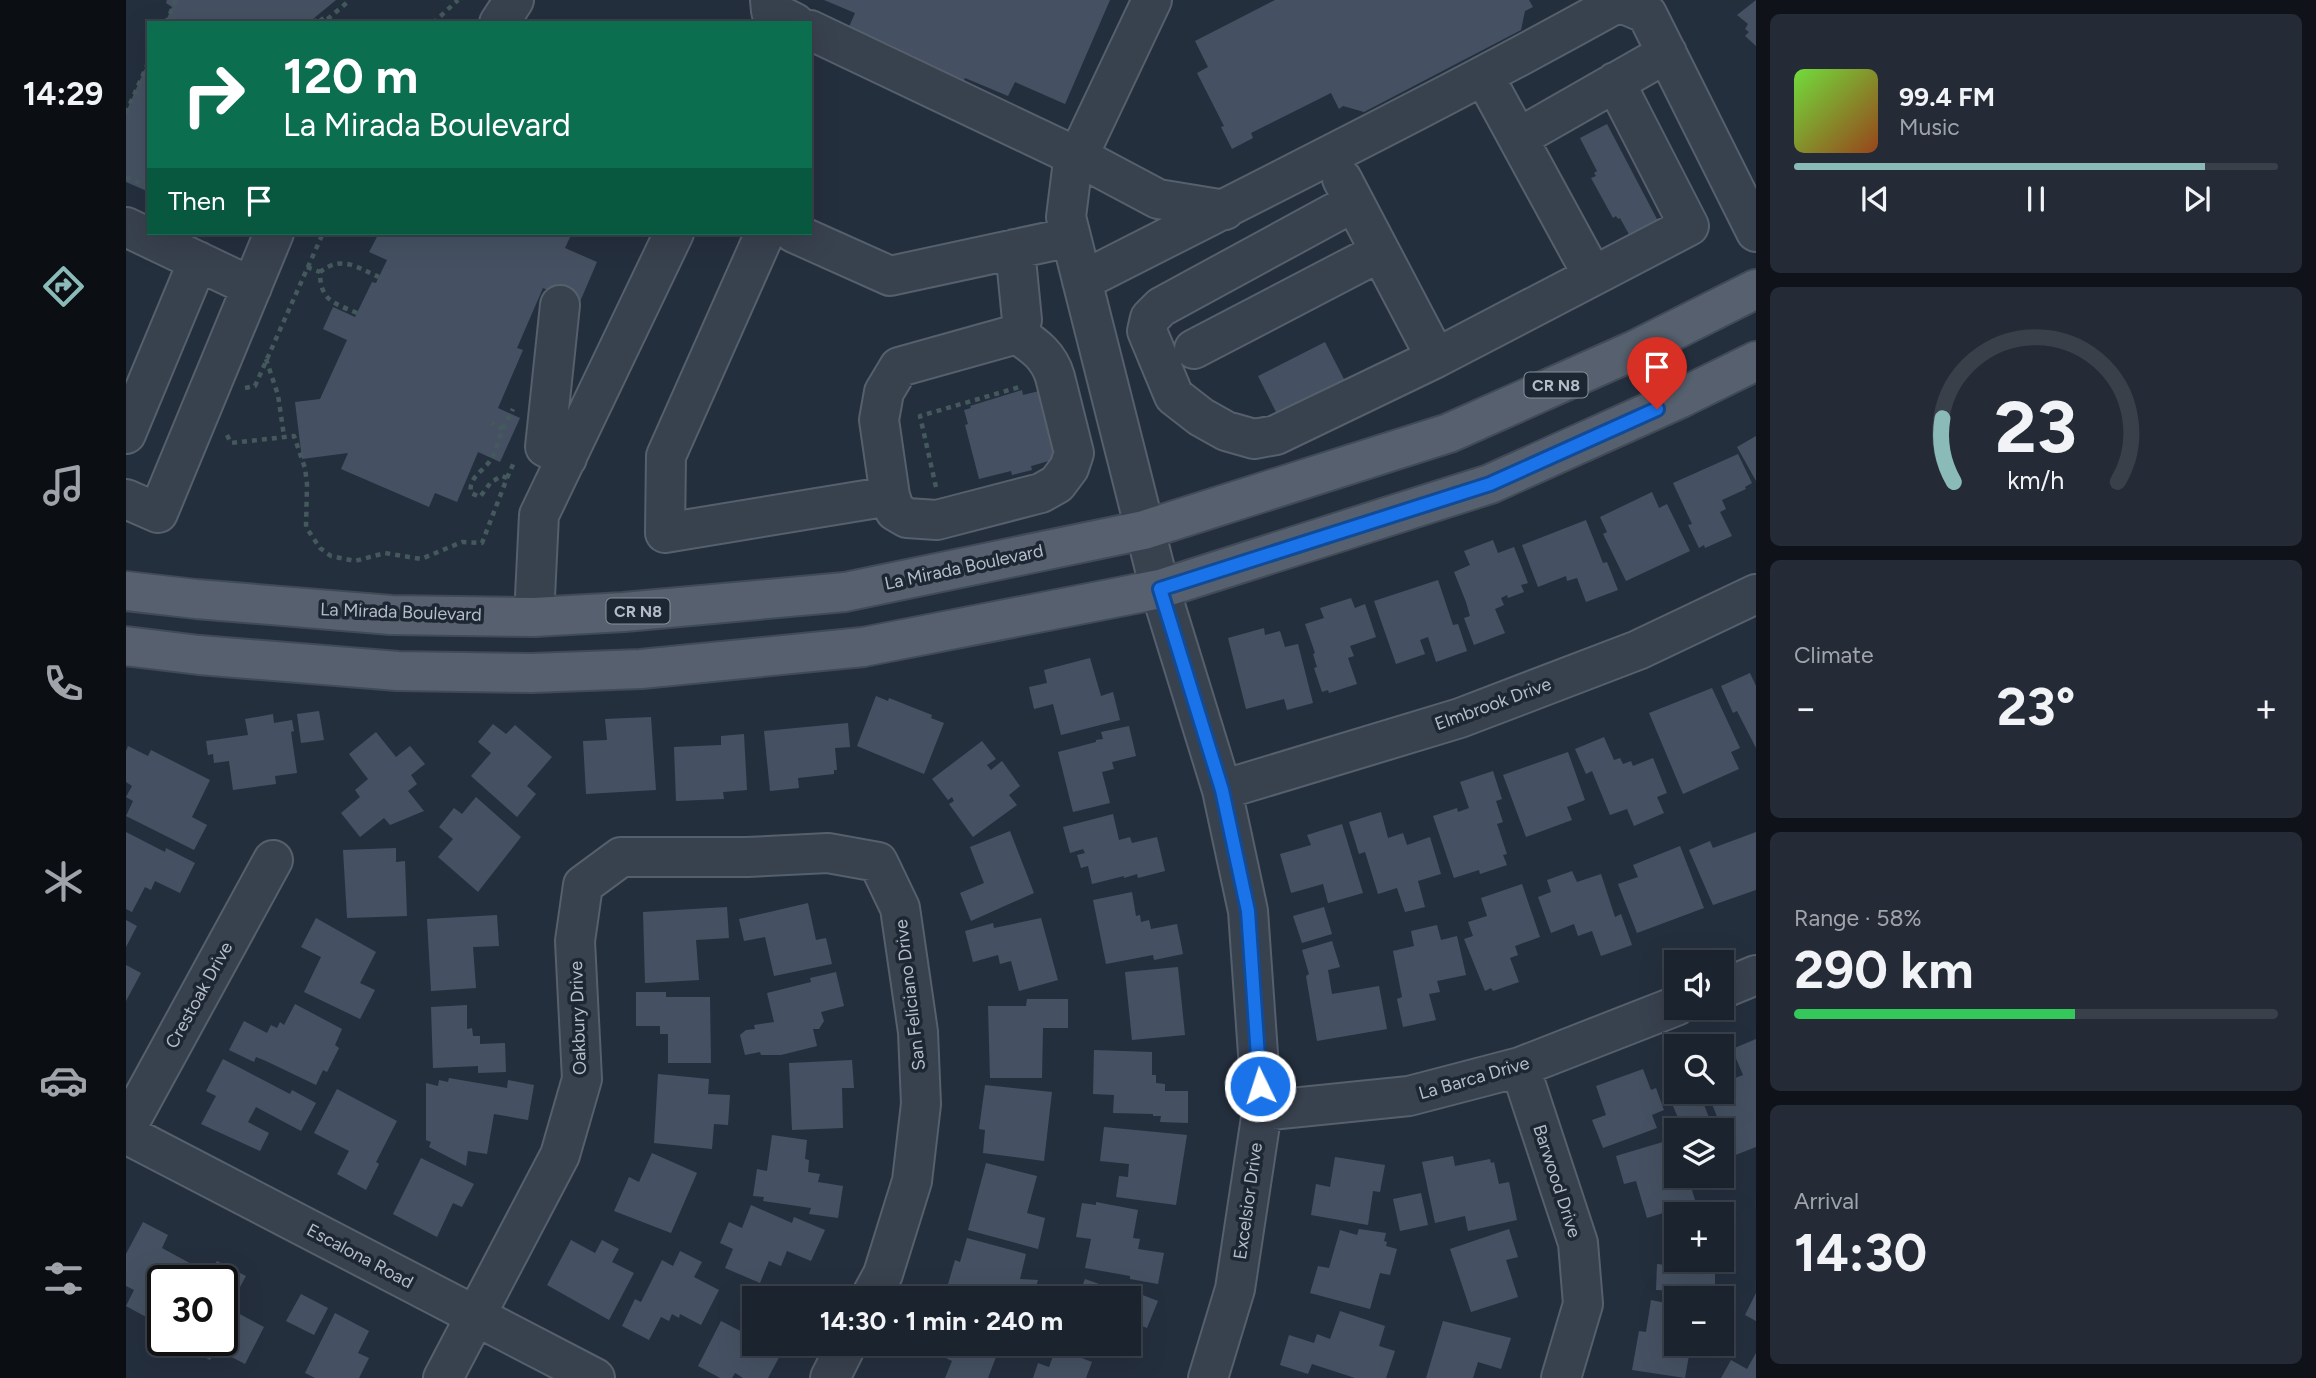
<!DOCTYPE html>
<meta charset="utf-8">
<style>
:root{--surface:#1b232e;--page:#242b36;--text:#f1f3f6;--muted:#a0a4aa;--line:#39404a;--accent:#8bbbb9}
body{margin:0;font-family:Figtree,sans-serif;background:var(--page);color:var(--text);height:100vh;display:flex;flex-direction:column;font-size:26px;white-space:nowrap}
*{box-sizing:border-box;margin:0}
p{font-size:23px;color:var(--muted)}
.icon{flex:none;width:38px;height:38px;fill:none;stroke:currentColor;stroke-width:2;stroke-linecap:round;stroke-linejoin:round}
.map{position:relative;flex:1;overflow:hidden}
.details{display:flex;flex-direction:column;gap:14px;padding:14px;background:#0f1319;width:560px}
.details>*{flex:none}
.guide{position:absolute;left:21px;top:21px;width:665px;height:214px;border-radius:0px;box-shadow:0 7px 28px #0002,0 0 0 2px var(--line);background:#0b6e4f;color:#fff;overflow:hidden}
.buttons{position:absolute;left:1538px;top:950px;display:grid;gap:14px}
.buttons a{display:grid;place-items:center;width:70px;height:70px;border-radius:0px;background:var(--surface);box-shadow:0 7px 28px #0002,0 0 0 2px var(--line);font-size:35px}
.speed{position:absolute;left:21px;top:1265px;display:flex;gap:14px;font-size:35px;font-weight:700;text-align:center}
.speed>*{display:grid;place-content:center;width:91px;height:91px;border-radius:50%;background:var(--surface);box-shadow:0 7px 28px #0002,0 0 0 2px var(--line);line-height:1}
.speed .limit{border:4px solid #111;border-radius:10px;background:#fff;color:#111}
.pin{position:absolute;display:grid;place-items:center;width:60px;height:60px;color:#fff;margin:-72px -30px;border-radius:50% 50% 50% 0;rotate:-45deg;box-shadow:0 0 7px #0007}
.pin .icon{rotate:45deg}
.me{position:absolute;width:77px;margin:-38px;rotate:356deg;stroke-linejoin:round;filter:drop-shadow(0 0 5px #0008)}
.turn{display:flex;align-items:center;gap:24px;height:147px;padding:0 21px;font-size:32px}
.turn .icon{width:91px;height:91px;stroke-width:2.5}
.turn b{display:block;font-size:49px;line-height:60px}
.then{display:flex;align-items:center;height:66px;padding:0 21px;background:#0003;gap:14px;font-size:26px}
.big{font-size:52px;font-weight:700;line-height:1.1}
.details .card{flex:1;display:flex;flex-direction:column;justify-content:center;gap:10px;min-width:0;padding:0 24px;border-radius:10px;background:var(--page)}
.details .dial{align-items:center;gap:0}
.dial svg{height:182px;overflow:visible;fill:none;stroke:var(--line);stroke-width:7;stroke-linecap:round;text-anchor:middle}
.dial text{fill:var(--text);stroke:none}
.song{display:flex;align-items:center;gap:21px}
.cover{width:84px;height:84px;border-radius:10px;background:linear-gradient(135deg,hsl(100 70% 55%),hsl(20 70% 35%))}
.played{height:7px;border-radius:4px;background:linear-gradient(90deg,var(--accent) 85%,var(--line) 85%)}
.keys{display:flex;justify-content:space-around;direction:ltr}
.heat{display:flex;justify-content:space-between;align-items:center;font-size:38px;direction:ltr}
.charge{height:10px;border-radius:5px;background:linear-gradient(90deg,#34c759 58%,var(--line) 0)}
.trip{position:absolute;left:616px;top:1286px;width:399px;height:70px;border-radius:0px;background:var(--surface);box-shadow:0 7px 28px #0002,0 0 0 2px var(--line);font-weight:700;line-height:70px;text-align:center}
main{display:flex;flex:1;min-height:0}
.tabs{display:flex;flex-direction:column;width:126px;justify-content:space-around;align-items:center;background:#0b0e12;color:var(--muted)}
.tabs .icon{width:49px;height:49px}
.tabs .current{color:var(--accent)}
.tabs b{font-size:32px;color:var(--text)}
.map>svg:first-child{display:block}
</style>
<main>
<nav class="tabs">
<b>14:29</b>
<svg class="icon current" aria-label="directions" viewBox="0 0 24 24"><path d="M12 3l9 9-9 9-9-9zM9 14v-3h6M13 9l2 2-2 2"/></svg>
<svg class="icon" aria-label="music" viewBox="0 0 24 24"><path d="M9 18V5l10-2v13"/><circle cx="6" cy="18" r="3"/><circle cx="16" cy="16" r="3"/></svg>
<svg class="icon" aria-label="phone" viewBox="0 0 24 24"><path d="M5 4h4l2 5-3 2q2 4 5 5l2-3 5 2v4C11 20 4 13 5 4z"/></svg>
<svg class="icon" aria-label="climate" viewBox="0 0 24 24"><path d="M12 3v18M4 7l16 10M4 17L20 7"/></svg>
<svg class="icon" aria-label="car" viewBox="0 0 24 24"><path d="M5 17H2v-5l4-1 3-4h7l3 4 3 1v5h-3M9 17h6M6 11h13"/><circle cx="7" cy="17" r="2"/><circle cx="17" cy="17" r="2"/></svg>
<svg class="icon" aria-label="filters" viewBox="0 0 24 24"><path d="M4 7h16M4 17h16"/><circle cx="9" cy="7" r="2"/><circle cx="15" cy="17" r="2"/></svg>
</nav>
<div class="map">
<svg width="1630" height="1378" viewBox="0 0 1630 1378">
<rect width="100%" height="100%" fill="#242f3e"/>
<path fill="#455162" d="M41 0H210L182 23H39L46 7 40 3Z
M698 0H984L939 104 889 82 882 96 839 78 837 82 764 50 766 46 723 27 729 13Z
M1149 0H1403L1407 7 1399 11 1395 30 1238 112 1217 106 1213 109 1205 93 1125 133 1127 138 1106 149 1095 127 1098 126 1071 73 1082 67 1069 41Z
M1630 0V46L1619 36 1623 32 1619 29 1622 24 1611 15Z
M23 59V192L0 182V112Z
M1481 124 1533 223 1505 238 1494 218 1492 219 1490 216 1487 218 1465 178 1470 176 1468 173 1471 171 1454 138Z
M253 233H446L439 248 471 262 453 304 417 288 391 348 397 350 372 408 394 418 374 462 352 452 331 502 309 493 303 507 215 469 222 453 176 459 169 402 194 399 221 340 197 329 207 307 229 317 246 282 250 283 261 260 243 252Z
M1199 342 1222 387 1155 422 1132 376Z
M896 390 897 395 917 390 937 457 905 466 906 470 886 475 885 471 853 479 839 425 842 424 838 410 845 408 844 406Z
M1630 436V481L1611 447Z
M1612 454 1626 483 1619 487 1620 489 1596 500 1600 509 1594 512 1606 536 1579 548 1578 545 1573 548 1562 525 1566 524 1547 483Z
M1526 492 1533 508 1541 504 1564 551 1500 581 1477 534 1481 532 1474 517Z
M1460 520 1477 563 1481 562 1492 590 1460 602 1451 578 1441 581 1440 576 1412 587 1396 545Z
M1367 540 1372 553 1388 547 1402 583 1395 585 1398 592 1382 598 1381 595 1375 598 1378 605 1369 609 1379 633 1348 645 1338 618 1344 616 1340 602 1328 572 1344 565 1338 551Z
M1312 580 1327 625 1332 624 1341 651 1310 662 1302 637 1294 640 1299 654 1270 664 1248 601Z
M1225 598 1229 608 1239 604 1250 637 1224 646 1228 656 1222 658 1231 684 1203 693 1202 690 1196 692 1188 668 1191 667 1187 654 1189 653 1179 624 1198 618 1194 608Z
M1138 628 1139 635 1154 631 1159 647 1172 644 1187 703 1161 710 1158 699 1120 709 1102 638Z
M964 658 975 696 987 692 994 720 935 735 927 704 908 709 903 687 921 683 918 670Z
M1624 673 1630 686V748L1611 711 1607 713 1595 686Z
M1586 688 1614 748 1605 752 1613 769 1557 794 1523 713Z
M750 696 762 701 763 698 806 715 805 718 818 723 798 774 731 746Z
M193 711 198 740 175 743 171 714Z
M147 714 148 723 166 720 168 731 165 732 171 773 149 776 150 784 107 790 103 761 88 763 87 754 82 755 80 741 122 735 119 719Z
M525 717 530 790 460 794 457 741 481 740 479 719Z
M722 723 724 747 709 748 711 770H708V774L672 778 673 788 644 791 638 731Z
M367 724 380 734 389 725 426 757 401 786 410 794 391 817 345 776 365 753 352 742Z
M1003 726 1010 756 986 762 988 769 976 772 984 803 947 812 932 752 970 742V740L977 739 975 732Z
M250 732 270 757 284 746 299 764 285 775 291 784 282 791 298 811 264 825 258 818 234 837 215 813 234 797 229 790 242 779 223 754Z
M618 734 621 790 597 792 598 799 550 801 548 747 595 745V736Z
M1478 737 1488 760 1494 758 1497 764 1505 761 1507 766 1527 758 1541 793 1531 797 1538 813 1508 826 1501 809 1484 815 1466 771 1460 774 1449 749Z
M856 741 870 759 861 765 865 770 876 761 894 786 883 795 891 805 847 837 823 804 828 801 826 797 822 800 806 779Z
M2 746 22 756 25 750 84 780 66 817 81 825 68 850 0 816 7 801 0 797 6 786 0 782V751Z
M1442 752 1459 800 1441 807 1446 820 1400 837 1377 775Z
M1367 771 1376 799 1370 801 1377 822 1371 824 1381 854 1377 855 1381 865 1354 874 1353 870 1328 878 1307 816 1331 808 1332 812 1343 808 1334 782Z
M350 797 395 837 352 892 312 857 327 839 313 827 328 808 336 814Z
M1255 812 1262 838 1277 833 1281 845 1304 837 1315 874 1292 881 1299 907 1279 912 1271 888 1252 894 1239 852 1233 854 1223 822Z
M987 814 993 840 1004 837 1006 843 1031 837 1039 871 1012 878 1011 874 998 878V876L966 884 962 866 955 868 951 855 959 853 957 849 944 853 937 827Z
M1216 824 1237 893 1202 903 1197 884 1165 893 1154 854 1185 845 1181 835Z
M884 831 908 893 845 921 834 893 858 883 844 847Z
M0 832 39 852 40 848 69 863 54 893 29 881 25 890 19 887 6 912 0 909Z
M1630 832V890L1587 905 1563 850 1584 841 1587 848Z
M1554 846 1578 908 1511 933 1492 884 1512 877 1507 865Z
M270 848V862L279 861 281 916 221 918 217 850Z
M1446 871 1451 882 1475 874 1489 917 1495 914 1506 945 1475 956 1466 931 1452 936 1448 924 1425 933 1412 897 1425 892 1421 880Z
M1396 884 1414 937 1389 946 1392 955 1384 958 1393 982 1367 991 1365 988 1359 991 1338 939 1347 936 1342 922 1361 916 1355 898Z
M1006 892 1010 916 1014 915 1015 922 1023 920 1025 929 1051 924 1057 954 1028 960 1027 955 980 964 967 900Z
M682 903 690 940 700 938 706 964 648 976 639 937 618 941 613 919Z
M601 907 603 938 570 940 573 980 519 983 517 912Z
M1198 907 1206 934 1176 943 1167 916Z
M371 915 373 946 347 947 350 988 305 991 301 919Z
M190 918 250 952 234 983 249 990 234 1019 178 992 195 957 175 947Z
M915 918 932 980 893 991 885 961 874 964 872 955 847 962 839 931 867 923 868 928Z
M0 920 11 926 0 947Z
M1311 925 1315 940 1331 936 1340 975 1311 981 1314 992 1303 994 1310 1020 1277 1027 1271 999 1276 997 1267 951 1288 946 1285 931Z
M1206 941 1214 967 1202 970 1206 994 1253 986 1261 1029 1191 1041 1180 976 1183 974 1176 950Z
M0 965 15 973 0 1001Z
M1052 967 1059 1035 1006 1040 999 972Z
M710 972 718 1006 695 1012 698 1021 693 1029H687L691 1046 655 1055H635L634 1052 619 1055 614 1035 620 1030 629 1029 628 1025 648 1022 641 993 685 982 684 978Z
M510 992H540V997H584L585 1063H542V1034H534V1026H510Z
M901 999H942V1028H917L916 1078H864L862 1006H900Z
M169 1004 216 1029 209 1045 213 1048 201 1072 197 1070 190 1085 140 1061 130 1057 128 1062 103 1050 118 1021 141 1033 145 1025 151 1028 154 1022 158 1025Z
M341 1005V1029L346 1028 347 1036H354V1044L379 1043 380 1072 352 1073V1066L307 1068 305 1007Z
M1630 1039V1147L1607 1156 1581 1092H1596V1083L1617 1075 1606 1049Z
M968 1050 1026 1052V1075H1030V1083L1039 1084V1091H1062V1123L1034 1122 1035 1116H1027V1114L987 1113 988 1095 967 1094Z
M97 1059 164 1094 166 1090 190 1103 175 1131 130 1107 122 1122 143 1133 134 1151 75 1124 90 1096 80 1091Z
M726 1060 728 1088H716L717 1128 666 1130 663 1063Z
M1517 1069 1525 1090 1530 1088 1538 1110 1526 1115 1531 1128 1477 1148 1466 1120 1480 1115 1470 1086Z
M532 1074 583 1079 582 1094 604 1095 602 1125 588 1124 586 1149 528 1143Z
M323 1078 381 1088 382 1080 408 1085 402 1120 368 1114 361 1154 342 1151 340 1166 303 1147 305 1142 300 1140V1083L312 1086 313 1080 322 1082Z
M859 1085 926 1092 918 1161 857 1153 859 1130 853 1129Z
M211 1089 271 1121 250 1162 253 1164 240 1190 211 1174 223 1151 188 1133Z
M1569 1092H1573L1584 1120 1557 1130 1545 1101Z
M978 1127 1061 1135 1050 1205 990 1197 993 1176 1002 1177 1003 1164 974 1161Z
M646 1135 681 1140 679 1159 683 1160 682 1172 694 1174 692 1182 717 1186 712 1218 683 1214 685 1208 637 1201 638 1197 627 1196 631 1169 641 1171Z
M1550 1138V1176H1582L1584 1181 1565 1187 1570 1203 1521 1218 1510 1181 1498 1184 1490 1156Z
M526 1153 571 1173 545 1233 488 1211 503 1177 513 1182Z
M1327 1156 1329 1166 1364 1159 1365 1163 1368 1162 1373 1184 1383 1182 1391 1220 1342 1231 1339 1216 1309 1223 1296 1162Z
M1209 1157 1259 1165 1254 1192 1247 1191 1242 1225 1185 1215 1190 1184 1204 1187Z
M295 1158 348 1184 336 1207 327 1203 311 1237 267 1214Z
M860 1163 911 1176 901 1213 919 1218 912 1249 842 1230Z
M1295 1193 1302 1225 1274 1231 1267 1199Z
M970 1202 1012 1210 1007 1238 1014 1239 1012 1249 1038 1253 1032 1284 1004 1279V1276L959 1268 965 1239 950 1237 956 1203 970 1205Z
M625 1205 666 1223 668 1217 699 1230 685 1261 661 1251 655 1266 643 1261 634 1283 599 1268 607 1249 594 1243 603 1222 616 1228Z
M17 1222 42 1235 36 1248 71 1267 63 1281H37V1306L31 1302 22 1318 0 1306 8 1290 0 1286V1254Z
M1541 1226H1550V1260H1589V1292L1530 1290 1531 1264 1540 1265Z
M1233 1229 1260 1233 1258 1241 1261 1242 1260 1246 1271 1249 1264 1275 1254 1273 1244 1309 1184 1293 1192 1266 1203 1268 1214 1230 1231 1235Z
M1383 1229 1392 1257 1380 1260 1392 1297 1345 1312 1324 1249Z
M841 1238 900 1254 894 1279 912 1280 907 1298H818L829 1260 834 1262Z
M445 1240 469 1253 476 1240 493 1249 486 1262 508 1273 483 1320 421 1285Z
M1596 1240H1609L1608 1259H1596Z
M554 1251 576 1262 568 1277 593 1290 575 1325 554 1314 553 1318 546 1314 543 1321 535 1317 523 1340 496 1326 509 1299 515 1302 536 1260 547 1266Z
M91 1261 120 1276 107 1300 114 1303 110 1312 138 1327 119 1364 90 1349 84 1360 55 1345 58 1340H96V1281H80Z
M959 1279 990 1290 991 1285 1032 1301 1021 1328 1003 1321V1298H940L946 1285 955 1289Z
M1630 1293V1321L1619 1315Z
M175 1294 202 1308 188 1335 160 1321Z
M1525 1300 1550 1305V1344H1565L1559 1378 1506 1370 1513 1331 1520 1332Z
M1214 1311 1259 1326 1253 1346 1269 1351 1260 1378H1229L1186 1364 1182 1374 1154 1365 1163 1335 1188 1343 1191 1334 1204 1339Z
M209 1313 243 1331 232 1353 243 1358 233 1378H189L179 1373Z
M595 1321 628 1338V1344H640L656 1352 642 1378H617L609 1373 606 1378H594L572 1366Z
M1317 1321 1385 1338 1375 1369 1352 1362 1347 1378H1300Z
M811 1344H875L862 1378H819L826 1361 816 1356 819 1347Z
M930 1348 966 1362 960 1378H907L912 1363 923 1367Z
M1630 1353V1378H1595L1605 1360 1621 1369Z"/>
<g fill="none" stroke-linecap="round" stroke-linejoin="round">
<defs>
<path id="minor" d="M644 0 645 11 669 23
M1026 0 946 169 940 217 1034 589 1096 790 1122 911 1136 1111 1109 1289 1082 1378
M1488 0 1521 14 1630 232
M373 23 388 0
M684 30 970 166 1032 199 1099 210
M1358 76 1467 276
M1392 138 1541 53
M1216 179 1310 358
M1228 202 1035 307 1024 318 1021 331 1048 396 1075 417 1100 431 1128 439 1150 435 1310 358 1563 226 1489 82
M0 227 126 287
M639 233 540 456 539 533 764 496 753 420 758 392 773 367 891 334 896 320 889 249
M668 233 764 276 945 237
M956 281C1136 189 1317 100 1493 2
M434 305 419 447 441 458
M1068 349 1254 252
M0 434 72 261
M764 496 769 511 781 518 811 520 915 493 931 484 943 468 948 453 929 377C923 356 909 346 891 334
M0 499 32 513 148 233
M408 617 413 515 548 233
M1096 790 1334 718 1512 650 1630 594
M1596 989 1630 975
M1394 1067 1452 1243 1457 1304 1435 1378
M1136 1111 1283 1096 1394 1067 1550 1006
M0 1129 147 860
M0 1134 469 1378
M317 1378 434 1155 456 1079 449 941 457 885 495 857H621L702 853 752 862 774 908 792 1032 795 1104 786 1181 757 1274 744 1298
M704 1378 721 1344"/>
<path id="major" d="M0 591 70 599 265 615 408 617 498 612 719 592 1018 530 1323 433 1509 350 1630 289
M0 646 73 655 272 671 406 673 515 669 737 647 1034 589 1364 484 1555 398 1630 361"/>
</defs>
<use href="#minor" stroke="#565f6c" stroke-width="42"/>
<use href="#major" stroke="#414a57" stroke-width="42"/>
<path stroke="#44595c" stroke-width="4.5" stroke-dasharray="5 5" stroke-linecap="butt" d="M40 23 50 0
M187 23 194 17 198 22 224 0
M307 23 332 0
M0 113 23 61
M0 177 23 187
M181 267 194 272
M231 313C208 303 194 301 194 272 216 255 230 267 253 277
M140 359 152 395 158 436
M119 388 129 386 197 233
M377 429 387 409
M101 435 105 443 168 436 179 468 181 484 180 527 194 548 205 556 229 561 259 553 295 559 336 542 356 543 381 478 376 476 365 482 354 497 345 493C342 478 356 472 364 461 370 452 373 439 377 429L366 423
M381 478 389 460
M810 487 794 416 897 386"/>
<use href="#minor" stroke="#38414e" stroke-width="38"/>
<use href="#major" stroke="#56606e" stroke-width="38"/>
</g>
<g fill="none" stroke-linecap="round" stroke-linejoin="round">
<defs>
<path id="route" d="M1134 1086 1122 911 1096 790 1034 589 1364 484 1531 409"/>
</defs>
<use href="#route" stroke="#114b97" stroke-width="18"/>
<use href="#route" stroke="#1a73e8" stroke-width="12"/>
</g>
<g text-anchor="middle" stroke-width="7" stroke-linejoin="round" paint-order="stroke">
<g fill="#1d2633" stroke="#878f9c" stroke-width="2">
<rect x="1398.5" y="372.5" width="63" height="25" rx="5"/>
<rect x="480.5" y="598.5" width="63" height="25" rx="5"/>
</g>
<g font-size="16" font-weight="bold" fill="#b4bcc9">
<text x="1430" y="391">CR N8</text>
<text x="512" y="617">CR N8</text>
</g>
<g font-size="18" fill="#b4bcc9" stroke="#1d2633">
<text transform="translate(838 567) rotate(-12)" y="6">La Mirada Boulevard</text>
<text transform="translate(275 612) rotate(2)" y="6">La Mirada Boulevard</text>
<text transform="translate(1367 704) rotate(-20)" y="6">Elmbrook Drive</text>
<text transform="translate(73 995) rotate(-61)" y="6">Crestoak Drive</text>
<text transform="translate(784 995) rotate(-97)" y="6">San Feliciano Drive</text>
<text transform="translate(452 1018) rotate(-92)" y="6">Oakbury Drive</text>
<text transform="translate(1348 1078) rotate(-16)" y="6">La Barca Drive</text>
<text transform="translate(1431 1181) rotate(72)" y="6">Barwood Drive</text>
<text transform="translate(1122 1201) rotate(-82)" y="6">Excelsior Drive</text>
<text transform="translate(234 1256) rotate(28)" y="6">Escalona Road</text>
</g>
</g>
</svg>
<div class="buttons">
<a><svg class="icon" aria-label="sound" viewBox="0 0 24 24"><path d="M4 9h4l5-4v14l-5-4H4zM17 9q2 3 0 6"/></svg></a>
<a><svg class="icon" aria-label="search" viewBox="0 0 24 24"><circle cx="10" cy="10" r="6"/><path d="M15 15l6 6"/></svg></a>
<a><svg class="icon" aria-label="layers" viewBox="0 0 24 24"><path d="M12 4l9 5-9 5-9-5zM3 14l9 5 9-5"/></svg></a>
<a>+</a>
<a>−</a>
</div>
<div class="speed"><div class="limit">30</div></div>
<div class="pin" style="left:1531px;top:409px;background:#d93025"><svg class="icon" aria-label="arrive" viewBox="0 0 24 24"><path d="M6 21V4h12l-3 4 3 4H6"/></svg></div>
<svg class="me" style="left:1134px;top:1086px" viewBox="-20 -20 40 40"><circle r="17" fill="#1a73e8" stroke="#fff" stroke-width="3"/><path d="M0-11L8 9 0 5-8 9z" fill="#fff"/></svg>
<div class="trip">14:30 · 1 min · 240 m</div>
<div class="guide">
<div class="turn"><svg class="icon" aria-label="right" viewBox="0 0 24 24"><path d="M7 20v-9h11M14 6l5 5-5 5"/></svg><div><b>120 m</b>La Mirada Boulevard</div></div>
<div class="then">Then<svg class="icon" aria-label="arrive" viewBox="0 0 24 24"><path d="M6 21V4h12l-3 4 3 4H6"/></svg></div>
</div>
</div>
<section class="details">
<div class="card">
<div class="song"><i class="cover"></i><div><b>99.4 FM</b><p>Music</p></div></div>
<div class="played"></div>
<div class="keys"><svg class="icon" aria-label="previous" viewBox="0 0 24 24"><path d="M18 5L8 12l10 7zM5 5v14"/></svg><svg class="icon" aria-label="pause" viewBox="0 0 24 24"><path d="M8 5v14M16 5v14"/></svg><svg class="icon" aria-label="next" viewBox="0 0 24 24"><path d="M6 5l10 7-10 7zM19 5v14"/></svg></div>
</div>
<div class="card dial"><svg viewBox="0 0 100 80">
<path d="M14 69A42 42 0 1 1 86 69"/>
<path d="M14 69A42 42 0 0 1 9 41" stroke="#8bbbb9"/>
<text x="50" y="56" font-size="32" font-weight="700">23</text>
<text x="50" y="72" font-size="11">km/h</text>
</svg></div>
<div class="card"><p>Climate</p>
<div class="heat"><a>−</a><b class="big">23°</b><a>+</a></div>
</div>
<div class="card"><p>Range · 58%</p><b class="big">290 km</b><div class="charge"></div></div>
<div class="card"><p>Arrival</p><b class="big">14:30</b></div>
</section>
</main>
